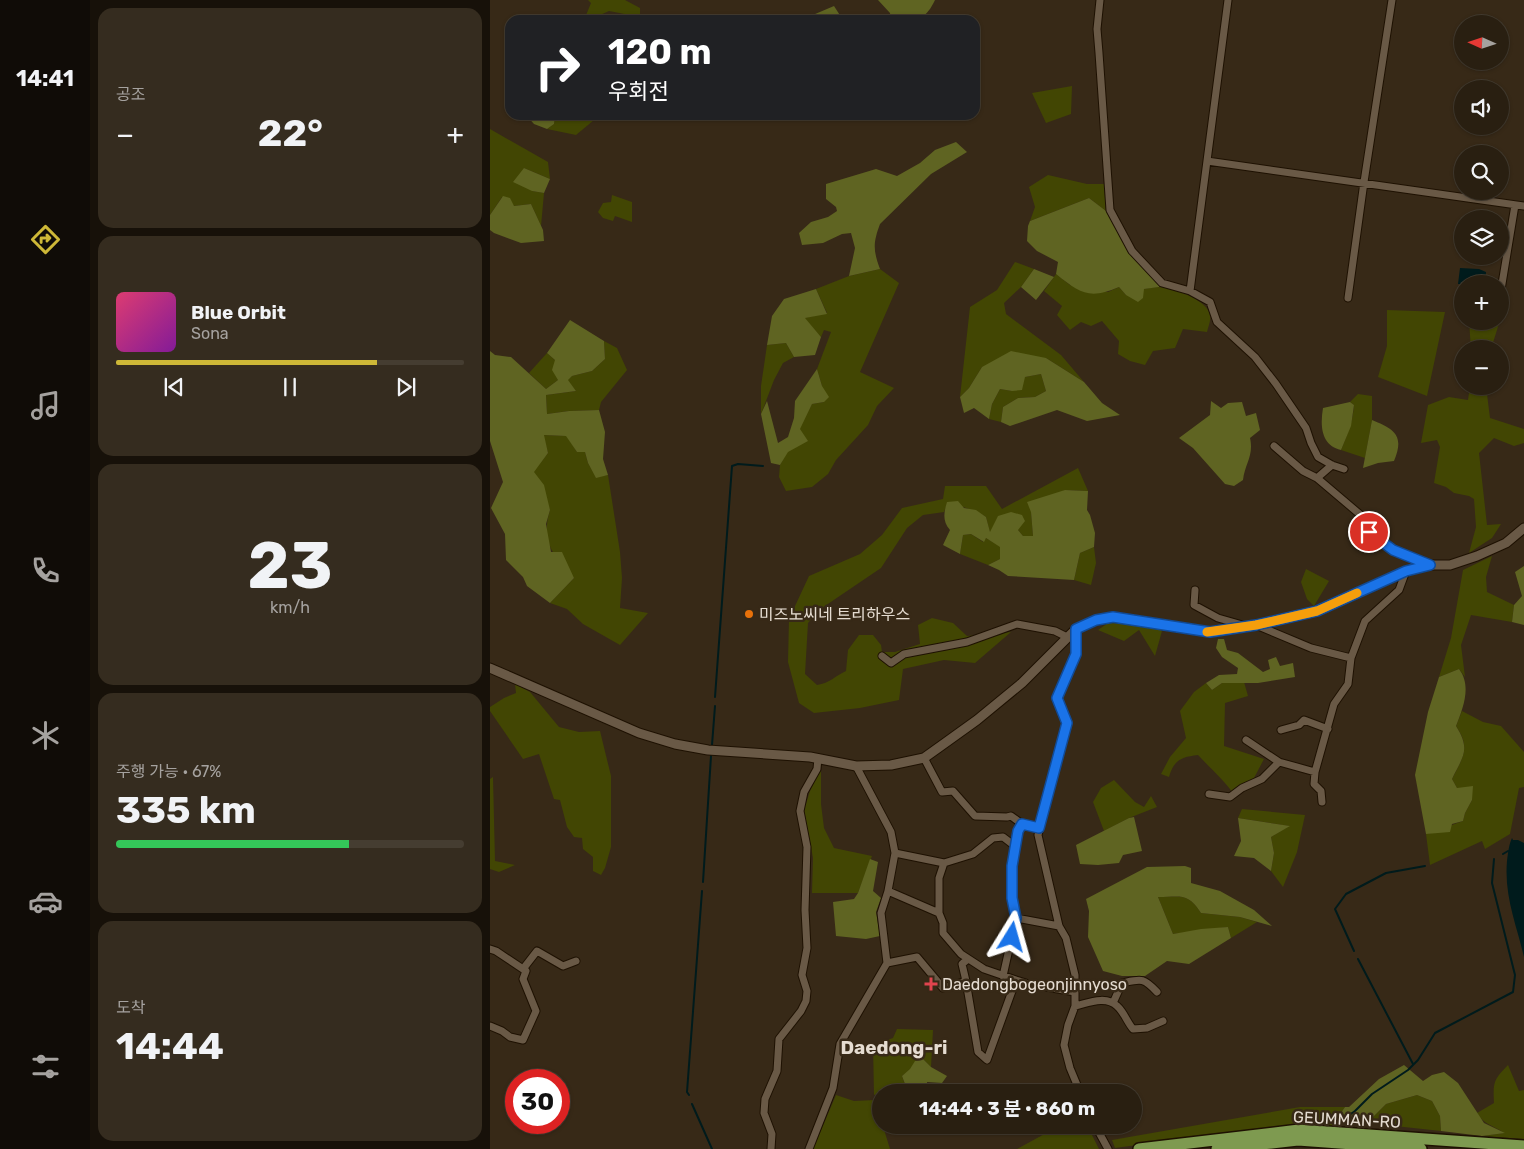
<!DOCTYPE html>
<html lang="ko">
<meta charset="utf-8">
<style>
:root{--surface:#291f11;--page:#352c1f;--text:#f1f3f6;--muted:#a5a29f;--line:#453d31;--accent:#ceb837}
body{margin:0;font-family:Rubik,"Noto Sans KR",sans-serif;background:var(--page);color:var(--text);height:100vh;display:flex;flex-direction:column;font-size:19px;white-space:nowrap}
*{box-sizing:border-box;margin:0}
p{font-size:16px;color:var(--muted)}
.icon{flex:none;width:28px;height:28px;fill:none;stroke:currentColor;stroke-width:2;stroke-linecap:round;stroke-linejoin:round}
.map{position:relative;flex:1;overflow:hidden}
.drawer{display:flex;flex-direction:column;gap:8px;padding:8px;background:#171109;width:400px}
.drawer>*{flex:none}
.guide{position:absolute;left:15px;top:15px;width:475px;height:105px;border-radius:15px;box-shadow:0 1px 4px #0004,0 0 0 1px var(--line);background:#202124;color:#fff;overflow:hidden}
.needle{width:32px;rotate:273deg}
.fabs{position:absolute;left:964px;top:15px;display:grid;gap:10px}
.fabs a{display:grid;place-items:center;width:55px;height:55px;border-radius:50%;background:var(--surface);box-shadow:0 1px 4px #0004,0 0 0 1px var(--line);font-size:25px}
.speed{position:absolute;left:15px;top:1069px;display:flex;gap:10px;font-size:25px;font-weight:700;text-align:center}
.speed>*{display:grid;place-content:center;width:65px;height:65px;border-radius:50%;background:var(--surface);box-shadow:0 1px 4px #0004,0 0 0 1px var(--line);line-height:1}
.speed .limit{border:8px solid #d22;background:#fff;color:#111}
.pin{position:absolute;display:grid;place-items:center;width:42px;height:42px;color:#fff;margin:-21px;border:2px solid #fff;border-radius:50%;box-shadow:0 1px 5px #0007}
.me{position:absolute;width:55px;margin:-28px;rotate:8deg;stroke-linejoin:round;filter:drop-shadow(0 0 4px #0008)}
.turn{display:flex;align-items:center;gap:18px;height:105px;padding:0 20px;font-size:22px}
.turn .icon{width:65px;height:65px;stroke-width:2.5}
.turn b{display:block;font-size:35px;line-height:42px}
.big{font-size:38px;font-weight:700;line-height:1.1}
.drawer .tile{flex:1;display:flex;flex-direction:column;justify-content:center;gap:8px;min-width:0;padding:0 18px;border-radius:15px;background:var(--page)}
.drawer .dial{align-items:center;gap:0}
.dial b{font-size:65px;line-height:1}
.song{display:flex;align-items:center;gap:15px}
.cover{width:60px;height:60px;border-radius:8px;background:linear-gradient(135deg,hsl(340 70% 55%),hsl(290 70% 35%))}
.played{height:5px;border-radius:2px;background:linear-gradient(90deg,var(--accent) 75%,var(--line) 75%)}
.keys{display:flex;justify-content:space-around;direction:ltr}
.heat{display:flex;justify-content:space-between;align-items:center;font-size:28px;direction:ltr}
.charge{height:8px;border-radius:4px;background:linear-gradient(90deg,#34c759 67%,var(--line) 0)}
.trip{position:absolute;left:382px;top:1084px;width:270px;height:50px;border-radius:25px;background:var(--surface);box-shadow:0 1px 4px #0004,0 0 0 1px var(--line);font-weight:700;line-height:50px;text-align:center}
main{display:flex;flex:1;min-height:0}
.dock{display:flex;flex-direction:column;width:90px;justify-content:space-around;align-items:center;background:#100c07;color:var(--muted)}
.dock .icon{width:35px;height:35px}
.dock .active{color:var(--accent)}
.dock b{font-size:22px;color:var(--text)}
.map>svg:first-child{display:block}
</style>
<main>
<nav class="dock">
<b>14:41</b>
<svg class="icon active" aria-label="directions" viewBox="0 0 24 24"><path d="M12 3l9 9-9 9-9-9zM9 14v-3h6M13 9l2 2-2 2"/></svg>
<svg class="icon" aria-label="music" viewBox="0 0 24 24"><path d="M9 18V5l10-2v13"/><circle cx="6" cy="18" r="3"/><circle cx="16" cy="16" r="3"/></svg>
<svg class="icon" aria-label="phone" viewBox="0 0 24 24"><path d="M5 4h4l2 5-3 2q2 4 5 5l2-3 5 2v4C11 20 4 13 5 4z"/></svg>
<svg class="icon" aria-label="climate" viewBox="0 0 24 24"><path d="M12 3v18M4 7l16 10M4 17L20 7"/></svg>
<svg class="icon" aria-label="car" viewBox="0 0 24 24"><path d="M5 17H2v-5l4-1 3-4h7l3 4 3 1v5h-3M9 17h6M6 11h13"/><circle cx="7" cy="17" r="2"/><circle cx="17" cy="17" r="2"/></svg>
<svg class="icon" aria-label="filters" viewBox="0 0 24 24"><path d="M4 7h16M4 17h16"/><circle cx="9" cy="7" r="2"/><circle cx="15" cy="17" r="2"/></svg>
</nav>
<section class="drawer">
<div class="tile"><p>공조</p>
<div class="heat"><a>−</a><b class="big">22°</b><a>+</a></div>
</div>
<div class="tile">
<div class="song"><i class="cover"></i><div><b>Blue Orbit</b><p>Sona</p></div></div>
<div class="played"></div>
<div class="keys"><svg class="icon" aria-label="previous" viewBox="0 0 24 24"><path d="M18 5L8 12l10 7zM5 5v14"/></svg><svg class="icon" aria-label="pause" viewBox="0 0 24 24"><path d="M8 5v14M16 5v14"/></svg><svg class="icon" aria-label="next" viewBox="0 0 24 24"><path d="M6 5l10 7-10 7zM19 5v14"/></svg></div>
</div>
<div class="tile dial"><b>23</b><p>km/h</p></div>
<div class="tile"><p>주행 가능 · 67%</p><b class="big">335 km</b><div class="charge"></div></div>
<div class="tile"><p>도착</p><b class="big">14:44</b></div>
</section>
<div class="map">
<svg width="1034" height="1149" viewBox="0 0 1034 1149">
<rect width="100%" height="100%" fill="#372917"/>
<path fill="#424603" d="M98 0H135L150 8V17L119 11 110 15V20H94L101 3Z
M582 86 581 114 556 123 542 93Z
M68 115H110L86 135 57 129 64 124 65 116Z
M0 129 58 162 60 179 34 168 42 191 54 193 51 226 41 204 24 206 12 197 0 215Z
M558 175 597 184H614L616 211 599 198 540 221 545 207 539 187Z
M122 195 142 202V222L125 216 123 221 113 218 108 212 113 203 121 202Z
M525 262 544 269 531 287 514 303 516 314 571 355 594 382 556 358 492 367 479 388 470 397 480 307 507 290Z
M390 269 409 283 370 372 404 388 387 406 378 425 346 460 338 474 322 487 296 491 289 477 290 465 322 404 334 402 332 386 327 369 341 332 334 330 331 337 314 318 337 313 326 289 359 276Z
M566 274 580 285 618 292 629 287 636 295C647 291 658 287 670 287 683 287 720 301 720 316 721 321 718 327 717 332L693 329 685 348 663 351 655 365 640 361 628 354 629 341 612 321 601 326 591 322 580 330 567 315 572 306 554 291Z
M897 310 955 312 937 396 888 377 897 346Z
M1010 314H1012L1001 349H981L979 321H1010Z
M114 341 127 348 137 370 111 402 109 410 79 411 57 414 56 395 86 391 77 380 82 376 102 371 115 359Z
M296 343 304 357 293 363 284 380 271 414V386L277 345Z
M57 353 65 360 68 380 56 389 39 373Z
M551 374 556 391 545 397 528 398 513 407 511 422 499 419 502 404 510 389 522 391 535 377Z
M980 386H996L1000 418 1034 429V443L1024 446 1004 438 989 453 997 525 1011 524 1002 538 979 553 986 527 984 499 979 496 964 493 956 487 944 483 950 447 947 440 931 443 938 405 959 397 978 400Z
M868 394 882 396V420L875 458 851 450C857 435 863 421 864 405L860 402Z
M53 435 77 436 87 452H95L98 463 106 477 118 475 130 552 132 578 130 608 158 613 130 645 93 624 77 609 60 603 84 578C64 555 50 543 60 510L43 472 58 453Z
M588 468 598 491 575 490 541 512 543 536H533L528 530 500 533 496 517C484 509 471 507 458 502L454 512 433 515 417 528 391 568 329 610 318 623 315 674 327 685C340 683 345 676 356 671L358 650 369 635H383L391 645 392 652H405L430 644 428 625 442 618 463 623 477 636 521 632 485 663 454 660 413 669 409 700 370 708 324 713 309 703 298 662 299 619 319 576 370 554 392 535 412 508 453 499 455 486H496L512 509Z
M481 534 493 542 496 538 511 547 510 559 498 565 470 554 473 535Z
M604 547 606 563 601 585 584 580 590 553Z
M1002 556 996 577 997 592 1024 605 1022 622 981 615 971 645 975 677 969 669 949 677 961 638 973 570Z
M816 569 839 581 824 606 817 599 811 582Z
M618 623 644 624 669 628 672 631 665 656 649 630 634 641 608 630Z
M754 682 758 696 735 703 734 746 774 759 764 778 746 797C735 781 721 769 708 755 691 757 684 760 679 777L671 774 680 757 696 738 690 711 704 692 716 683 722 690 732 683Z
M25 684 40 692 69 727 89 732 110 731 121 776V847L115 868 111 875 103 871V857L93 849 92 838 84 837 77 827 70 800 64 799 49 754 33 759 0 711V707L14 698 26 693Z
M972 711 993 722 1011 726 1034 752V787L1029 788 1020 834 995 849 992 841 940 865 936 834C949 833 959 825 973 821L975 813 982 800 967 788 962 779C973 757 981 748 966 726Z
M331 767V804L334 828 344 848 382 856 368 893H322L323 858 314 810 320 791Z
M3 777 5 861 25 865 9 872 0 869V779Z
M624 780 645 802 654 807 661 796 667 807 639 818 614 831 603 802 611 788Z
M752 809 815 815 807 852 793 887 781 871 784 853 781 837 799 826 748 818Z
M668 897C690 897 698 892 711 913L750 917 767 922 741 938 738 927 683 934Z
M407 1029 443 1030 441 1067 433 1059 412 1076 415 1085 384 1095 383 1045 403 1038Z
M1018 1065 1029 1091 1034 1090V1139L992 1136 1014 1133C1003 1125 994 1125 987 1113L1004 1103C1003 1083 1003 1080 1018 1065Z
M346 1095 364 1101 385 1100 400 1149H323Z
M927 1095 942 1101 950 1116 951 1131 877 1123 896 1104Z
M810 1107H855L841 1128 765 1129 625 1148 622 1140Z
M571 1125H597L609 1149H527Z"/>
<path fill="#5f6422" d="M388 0H445C434 23 425 20 401 20L400 13Z
M344 6 353 20H311Z
M36 115H68L65 116 64 124 57 129 44 124Z
M466 142 477 152 441 174 390 224C383 243 383 250 390 269L359 276 365 248 361 233 352 234 333 243 312 245 309 233 321 222 338 217 347 211 346 207 336 199V184L386 169 407 176 430 163 445 150Z
M34 168 60 179 54 193 42 191 23 182Z
M13 196 20 198 24 206 41 204 53 230 54 241 31 243 4 233 0 230V215Z
M599 198 616 211 640 254 669 284V287L654 289 653 298 648 302 636 295 629 287C599 300 590 293 566 274L568 262 547 251 537 241 538 226 540 221Z
M544 269 564 277 546 300 531 287Z
M326 289 337 314 315 318 331 337 325 355 304 357 296 343 277 345 282 316 294 299Z
M80 320 114 341 115 359 102 371 82 376 78 380 86 391 56 395 57 414 79 411 109 410 115 432 113 459 118 475 106 478 98 463 95 452H87L76 436 54 435 58 453 44 472 54 485 60 510 56 524 61 552H72L84 578 60 603 37 586 33 577 16 560 15 534 1 508 13 482 0 441V351L5 355 21 357 56 389 68 380 62 370 65 360 57 353Z
M521 351 556 358 594 382 612 403 630 415 597 421 567 410 520 426 511 422 513 407 528 398 545 397 556 391 551 374 535 377 532 390 522 391 510 389 502 404 499 419 484 408 474 413 470 397 479 388 492 367Z
M327 369 332 386 339 397 334 402 322 404 310 429 318 441 298 452 290 465 281 463 271 414 277 401 288 443 298 437 304 418 305 401Z
M721 401 731 408 738 403 752 402 756 416 766 413 770 430 760 438C764 456 755 463 753 480L744 486 735 484 703 448 689 438 720 415Z
M860 402 864 405 861 426 851 450C831 445 830 426 833 408Z
M882 420C904 429 915 435 904 461L888 463 873 468Z
M575 490 598 491 597 510 600 515 605 533 604 547 590 553 584 580 518 576 509 570 498 565 510 559V547L496 538 494 542 481 534 473 535 470 554 453 545 460 530C452 521 454 512 457 502L468 501 474 508 486 510 496 517 500 532 508 516 521 512 532 515 535 521 528 530 533 536H543L541 512 537 502Z
M1034 566V625L1022 622 1024 605 1032 596 1025 572Z
M728 639H734L737 650 748 653 773 672 780 669 778 660 786 657 790 666 803 663 805 677 768 683H732L722 690 716 683 729 675 747 674 748 668 732 657 726 648Z
M969 669C982 686 973 708 966 726 981 750 973 756 962 779L967 788 983 786 982 800 975 813 973 821 962 824 960 832 936 834 925 775 938 712 949 677Z
M644 817 652 851 633 855 629 863 608 865 590 864 586 845 639 818Z
M748 818 800 826 781 837 784 853 781 871 764 858 744 856 751 841Z
M380 859 388 862 383 891 391 898 386 912 390 936 376 939 346 936 343 902 364 899 368 893Z
M695 866 701 868V883L730 891 764 910 782 926 750 917 711 913C698 892 690 897 668 897L683 934 711 929 738 927 741 938 699 964 677 961 655 976H632L613 971 598 937 599 911 596 899 657 867Z
M433 1059 441 1067 457 1076 452 1083 437 1082 438 1092H418L412 1076 420 1069 425 1061Z
M914 1065 933 1081 942 1075 954 1072 968 1083 994 1123 1015 1133 992 1136 951 1131 950 1116 942 1101 927 1095 896 1104 877 1123 861 1124 846 1120 855 1107H859L889 1079Z"/>
<path fill="#001b1c" d="M970 268 989 269 996 272 995 284H968Z
M1022 838 1023 840H1028L1034 843V957C1026 923 1014 896 1017 861 1018 853 1019 844 1022 838Z"/>
<g fill="none" stroke-linecap="round" stroke-linejoin="round">
<path stroke="#001b1c" stroke-width="2" d="M225 697 242 466 248 464 273 466
M222 745 225 706
M1013 854 1018 851
M213 882 221 756
M864 951 845 909 856 894 896 873 935 866
M868 959 923 1064
M199 1095 197 1092 212 891
M202 1104 222 1149
M851 1121 865 1111 882 1094 918 1070 928 1060 945 1033 1023 992 1025 975 1002 883 1004 859"/>
<defs>
<path id="minor" d="M610 0 607 29 609 53 620 210 642 251 672 283 700 291 720 302 727 322 765 357 786 384 816 428 821 443 828 457 842 465 854 469
M717 161 1034 206
M700 291 738 0
M1010 296 1025 205
M858 298 874 182 902 0
M784 446 813 471 827 478 873 517 879 532 903 550 940 565
M827 478 842 465
M705 590 704 605 728 618 756 626
M766 625 821 648 861 658
M586 629V654L567 698 577 723 548 835 569 926 576 938 585 975V1006L578 1025 574 1045 580 1068 590 1092
M392 656 401 663 414 654 477 642 527 624 565 631 577 637
M791 730 809 725 814 720 838 729
M756 740 789 762
M434 758 452 792 463 791 485 816 517 817 521 816 532 824 549 828
M719 794 740 797 752 788 772 779 789 762 825 772
M832 802 831 791 824 784 825 772 844 704 858 684 861 658 875 621 909 590 916 571
M405 853 454 863 483 854 503 838 513 837 526 847
M398 891 449 913 453 923V933L471 954 494 969 526 980
M449 913V878L454 863
M526 918 569 926
M0 949 6 951 36 971 33 979 46 1011 33 1040 20 1037 12 1031 0 1026
M397 963 427 957 453 988 476 981 488 1052 497 1060 526 980 539 984 585 992
M33 969 47 951 73 966 86 961
M513 976 526 918 522 898V866L528 831 532 824
M476 981 472 964 478 959
M623 1003 632 983C651 979 653 977 667 992
M585 1006C598 1003 616 995 627 1006 634 1012 637 1022 643 1029L657 1028 673 1021
M605 1125 618 1149
M281 1149 282 1134 274 1113 275 1099 287 1071 289 1039 311 1011 316 1001 317 991 312 975 317 948 315 910 317 847 310 811 314 792 327 769 328 758
M319 1149 343 1088 350 1044 397 963 391 913 398 891 405 853 401 832 366 766"/>
<path id="tertiary" d="M0 668 149 733 185 744 218 750 320 757 366 766 401 765 434 758 455 743 487 720 532 683 586 629 607 620 623 617 720 632 766 625 827 611 916 571 940 565H960L987 556 1016 543 1034 528"/>
<path id="trunk" d="M649 1149 809 1130 1034 1146
M727 1149 808 1140 931 1149"/>
</defs>
<use href="#minor" stroke="#1e1102" stroke-width="9"/>
<use href="#tertiary" stroke="#1e1102" stroke-width="11"/>
<use href="#trunk" stroke="#1e1102" stroke-width="14"/>
<use href="#minor" stroke="#695946" stroke-width="7"/>
<use href="#tertiary" stroke="#695946" stroke-width="9"/>
<use href="#trunk" stroke="#7e9a50" stroke-width="11"/>
</g>
<g fill="none" stroke-linecap="round" stroke-linejoin="round">
<defs>
<path id="route" d="M522 937 526 918 522 898V866L528 831 532 824 549 828 577 723 567 698 586 654V629L606 620 623 617 720 632 766 625 827 611 916 571 940 565 903 550 879 532"/>
</defs>
<use href="#route" stroke="#114b97" stroke-width="12"/>
<use href="#route" stroke="#1a73e8" stroke-width="9"/>
<path stroke="#f59e0b" stroke-width="9" d="M717 632 766 625 827 611 867 593"/>
</g>
<circle fill="#e8710a" stroke="#372917" stroke-width="2" cx="259" cy="614" r="5"/>
<path fill="#e0444e" stroke="#372917" stroke-width="2" d="M438.5 976.5h5v5h5v5h-5v5h-5v-5h-5v-5h5z"/>
<g text-anchor="middle" stroke-width="5" stroke-linejoin="round" paint-order="stroke">
<g font-size="16" fill="#e5dcd1" stroke="#372917" text-anchor="start">
<text x="269" y="620">미즈노씨네 트리하우스</text>
<text x="452" y="990">Daedongbogeonjinnyoso</text>
</g>
<g font-size="16" fill="#e5dcd1" stroke="#372917">
<text transform="translate(857 1119) rotate(3)" y="6">GEUMMAN-RO</text>
</g>
<g font-size="19" font-weight="bold" fill="#e5dcd1" stroke="#372917">
<text x="404" y="1054">Daedong-ri</text>
</g>
</g>
</svg>
<div class="fabs">
<a><svg class="needle" viewBox="-14 -14 28 28"><path d="M0-13l5 13h-10z" fill="#e53935"/><path d="M0 13l5-13h-10z" fill="#a5a29f"/></svg></a>
<a><svg class="icon" aria-label="sound" viewBox="0 0 24 24"><path d="M4 9h4l5-4v14l-5-4H4zM17 9q2 3 0 6"/></svg></a>
<a><svg class="icon" aria-label="search" viewBox="0 0 24 24"><circle cx="10" cy="10" r="6"/><path d="M15 15l6 6"/></svg></a>
<a><svg class="icon" aria-label="layers" viewBox="0 0 24 24"><path d="M12 4l9 5-9 5-9-5zM3 14l9 5 9-5"/></svg></a>
<a>+</a>
<a>−</a>
</div>
<div class="speed"><div class="limit">30</div></div>
<div class="pin" style="left:879px;top:532px;background:#d93025"><svg class="icon" aria-label="arrive" viewBox="0 0 24 24"><path d="M6 21V4h12l-3 4 3 4H6"/></svg></div>
<svg class="me" style="left:522px;top:937px" viewBox="-20 -20 40 40"><path d="M0-17L14 15 0 8-14 15z" fill="#1a73e8" stroke="#fff" stroke-width="4"/></svg>
<div class="trip">14:44 · 3 분 · 860 m</div>
<div class="guide">
<div class="turn"><svg class="icon" aria-label="right" viewBox="0 0 24 24"><path d="M7 20v-9h11M14 6l5 5-5 5"/></svg><div><b>120 m</b>우회전</div></div>
</div>
</div>
</main>
